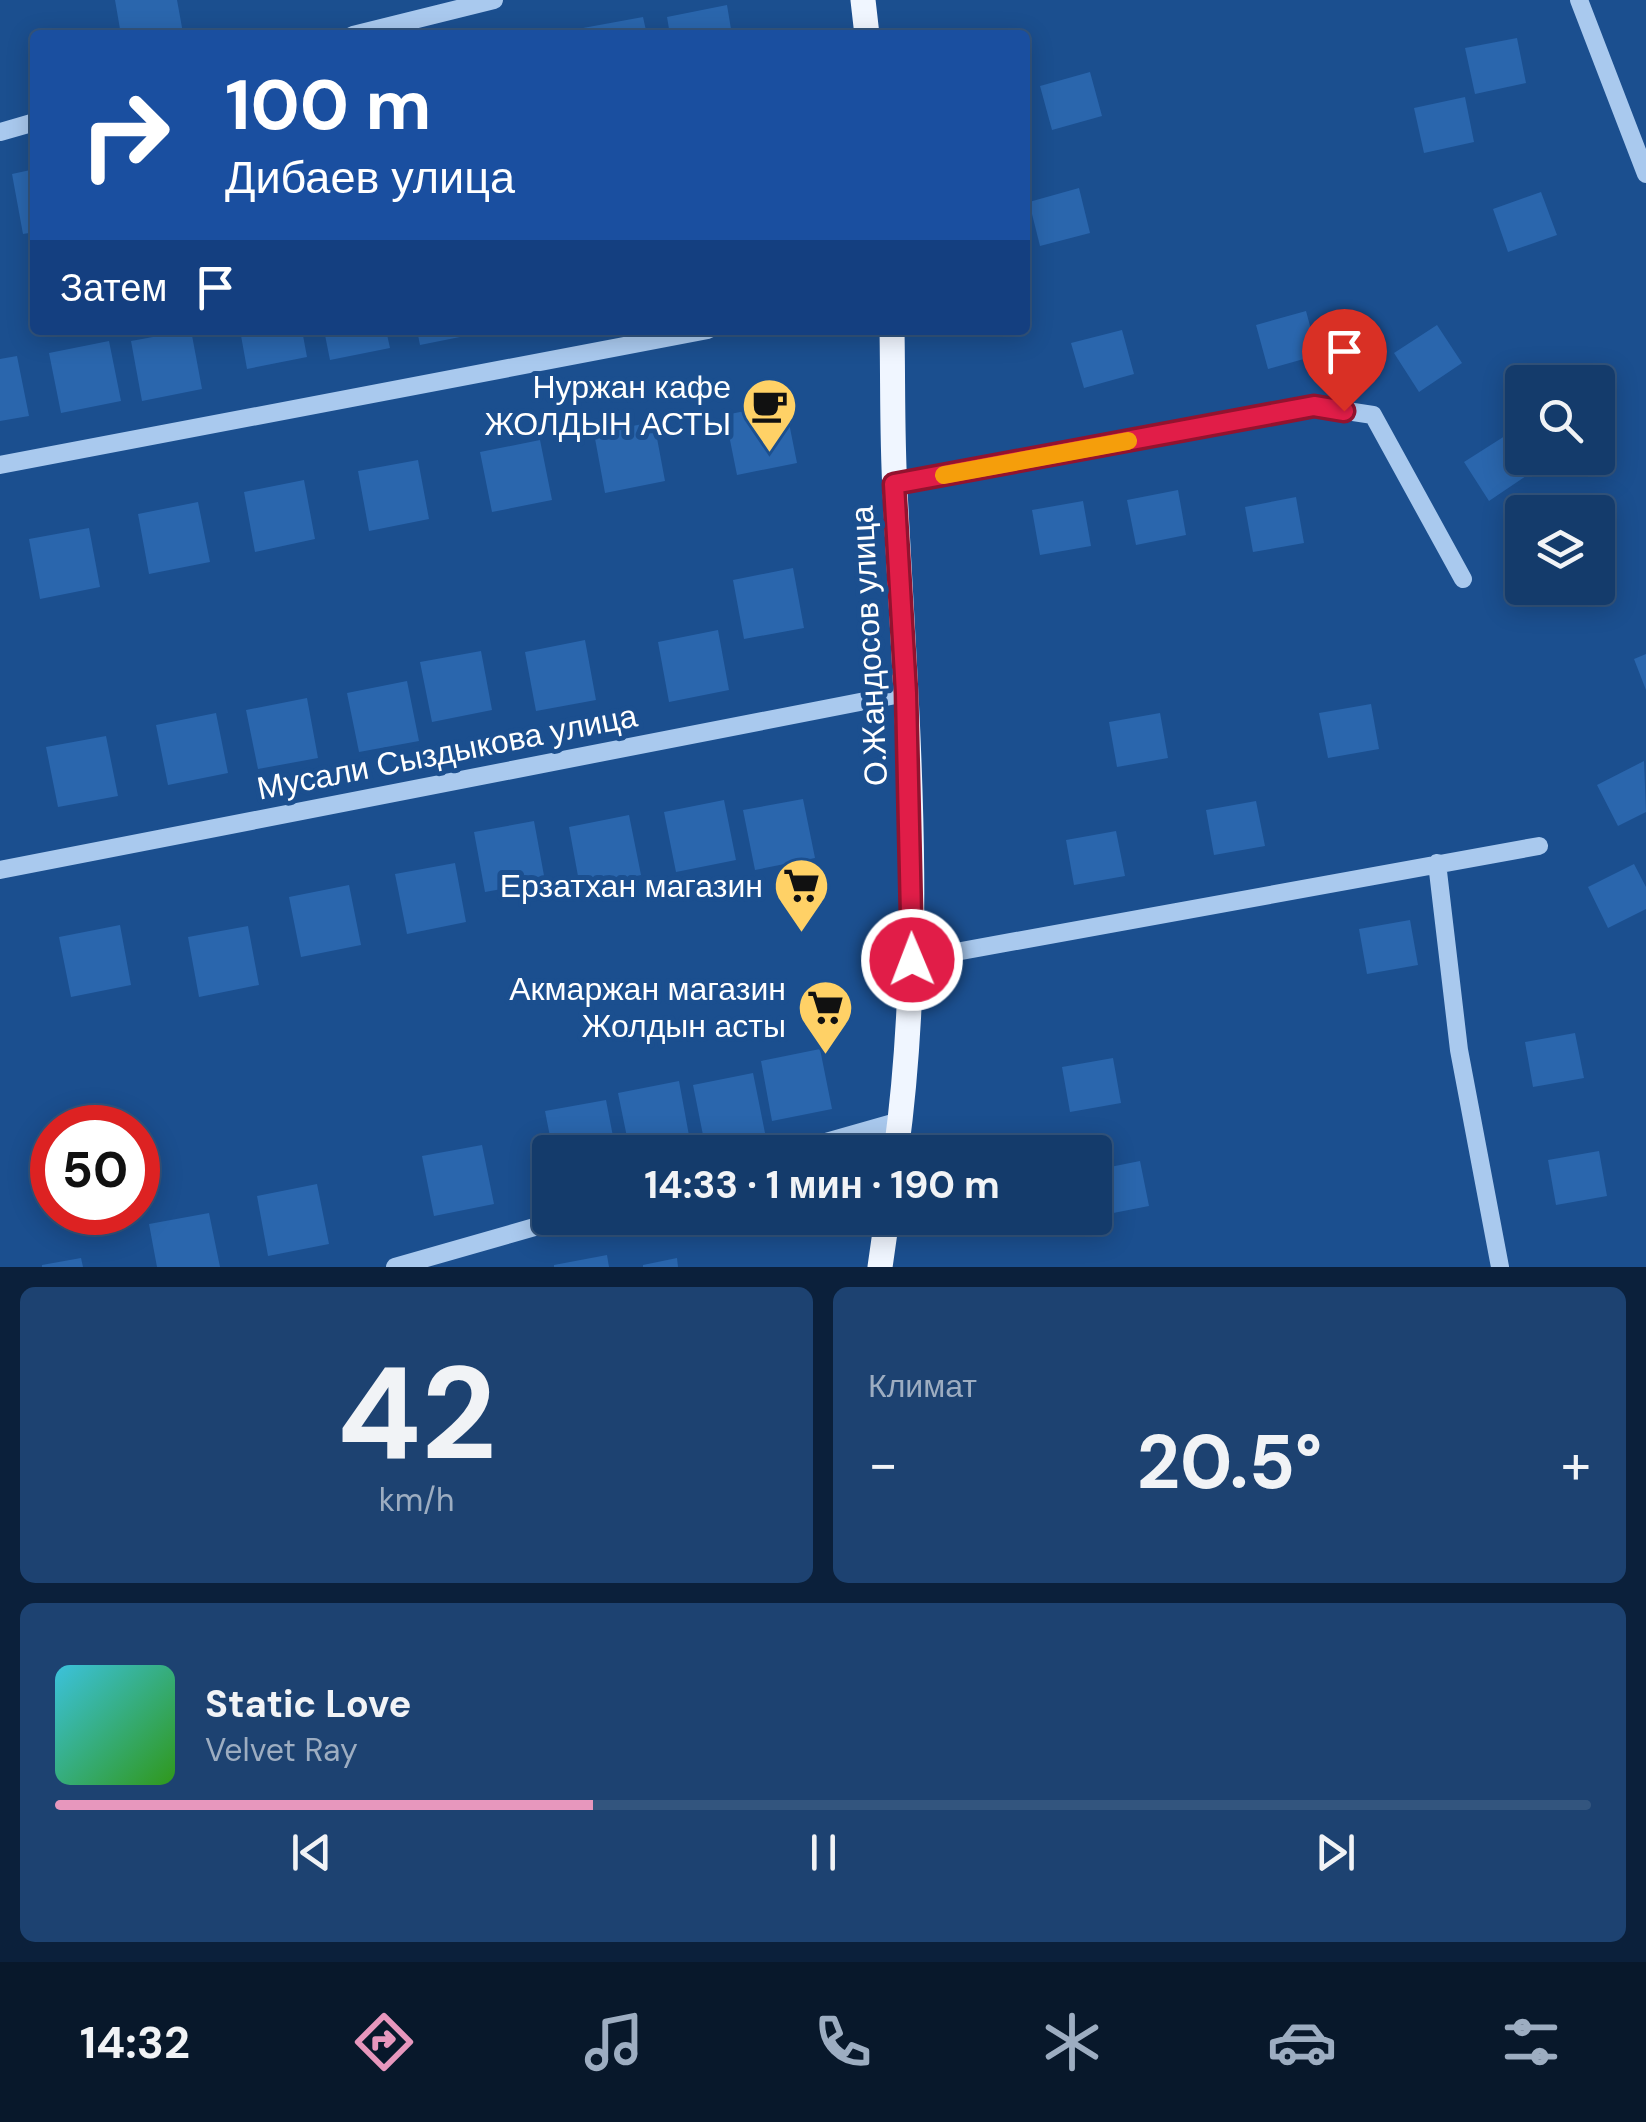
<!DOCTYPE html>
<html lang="ru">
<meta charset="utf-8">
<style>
:root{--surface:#143b6b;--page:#1d4271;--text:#f1f3f6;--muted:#9dadc1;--line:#33557e;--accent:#e797bd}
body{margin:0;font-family:"DM Sans",sans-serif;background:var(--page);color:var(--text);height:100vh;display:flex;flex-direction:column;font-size:38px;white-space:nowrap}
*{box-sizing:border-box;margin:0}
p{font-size:32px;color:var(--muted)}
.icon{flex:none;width:55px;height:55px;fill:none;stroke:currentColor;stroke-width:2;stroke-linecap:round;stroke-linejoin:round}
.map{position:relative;height:1267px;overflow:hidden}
.drawer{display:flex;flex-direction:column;gap:20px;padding:20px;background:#0b203b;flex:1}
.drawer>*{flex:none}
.guide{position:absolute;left:30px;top:30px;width:1000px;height:305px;border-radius:10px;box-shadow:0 5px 25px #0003,0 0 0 2px var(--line);background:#1a4fa0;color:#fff;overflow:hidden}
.buttons{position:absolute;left:1505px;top:365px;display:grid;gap:20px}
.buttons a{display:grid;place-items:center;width:110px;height:110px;border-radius:10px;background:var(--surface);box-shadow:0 5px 25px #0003,0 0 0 2px var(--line);font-size:50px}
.speed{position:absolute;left:30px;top:1105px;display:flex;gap:20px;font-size:50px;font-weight:700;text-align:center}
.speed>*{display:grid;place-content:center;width:130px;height:130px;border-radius:50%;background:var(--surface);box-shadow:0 5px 25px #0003,0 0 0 2px var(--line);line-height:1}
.speed .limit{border:15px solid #d22;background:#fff;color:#111}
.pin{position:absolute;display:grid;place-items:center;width:85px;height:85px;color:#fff;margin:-102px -42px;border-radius:50% 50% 50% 0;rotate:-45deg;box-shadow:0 0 10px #0007}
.pin .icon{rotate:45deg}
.me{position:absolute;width:110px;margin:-55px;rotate:359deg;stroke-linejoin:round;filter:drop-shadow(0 0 8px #0008)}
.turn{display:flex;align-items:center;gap:35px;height:210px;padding:0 30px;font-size:45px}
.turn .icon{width:130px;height:130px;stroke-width:2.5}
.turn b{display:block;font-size:70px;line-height:85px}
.then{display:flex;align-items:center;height:95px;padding:0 30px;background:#0003;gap:20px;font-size:38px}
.big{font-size:75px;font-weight:700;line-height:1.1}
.drawer .widget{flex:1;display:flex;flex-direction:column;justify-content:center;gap:15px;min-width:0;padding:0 35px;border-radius:15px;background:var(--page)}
.drawer .dial{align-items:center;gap:0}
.dial b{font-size:130px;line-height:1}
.song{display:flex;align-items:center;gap:30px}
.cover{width:120px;height:120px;border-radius:15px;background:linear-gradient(135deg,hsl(190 70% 55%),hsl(110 70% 35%))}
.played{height:10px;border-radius:5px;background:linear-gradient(90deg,var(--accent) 35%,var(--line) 35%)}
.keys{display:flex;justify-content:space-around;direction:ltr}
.heat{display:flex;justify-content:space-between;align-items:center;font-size:55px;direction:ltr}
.drawer .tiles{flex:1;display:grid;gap:20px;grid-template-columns:1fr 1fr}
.widget:last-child{grid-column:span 2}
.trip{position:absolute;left:532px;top:1135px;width:580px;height:100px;border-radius:10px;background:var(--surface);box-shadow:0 5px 25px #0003,0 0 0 2px var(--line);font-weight:700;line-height:100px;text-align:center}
.dock{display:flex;height:160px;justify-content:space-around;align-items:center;background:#08182b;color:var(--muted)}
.dock .icon{width:70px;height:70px}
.dock .on{color:var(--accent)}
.dock b{font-size:45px;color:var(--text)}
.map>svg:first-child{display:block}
</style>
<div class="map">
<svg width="1646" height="1267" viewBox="0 0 1646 1267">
<rect width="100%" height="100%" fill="#1b4f8f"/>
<path fill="#2a66ad" d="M115 0H177L183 33 121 35Z
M727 5 732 35H670L667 17Z
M643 17 647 35H584L583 28Z
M1517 38 1526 83 1475 94 1465 48Z
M1090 72 1102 116 1052 130 1040 86Z
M1465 97 1474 142 1424 153 1414 108Z
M35 169V232L23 234 12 174Z
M1079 188 1090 233 1040 246 1029 202Z
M1541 192 1557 235 1508 252 1493 209Z
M1306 311 1318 355 1268 369 1256 325Z
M1437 325 1462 363 1419 392 1394 353Z
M191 330 202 389 142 401 131 341Z
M240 330H302L307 357 247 369Z
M324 330H386L390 348 330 360Z
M417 330H480V333L420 345Z
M1122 330 1134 374 1084 388 1071 343Z
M109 341 121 401 61 413 49 353Z
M17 356 29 416 0 421V359Z
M785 403 797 463 737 475 725 415Z
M654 422 665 481 605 493 594 433Z
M1508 434 1532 472 1489 501 1464 462Z
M540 440 552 500 492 512 480 452Z
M418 460 429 519 369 531 358 471Z
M304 480 315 539 255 552 244 492Z
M1178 490 1186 535 1136 545 1127 500Z
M1296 497 1304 543 1253 552 1245 507Z
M1083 501 1091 546 1040 555 1032 510Z
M198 502 210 562 149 574 138 514Z
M1522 525V563L1506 536Z
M89 528 100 587 40 599 29 539Z
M793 568 804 628 744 639 733 580Z
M718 630 729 690 669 702 658 642Z
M585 640 596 700 536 711 525 652Z
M481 651 492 710 432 722 420 662Z
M1646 654V690L1634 659Z
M407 681 419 741 359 752 347 693Z
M307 698 318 758 258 769 246 710Z
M1371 704 1379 749 1328 758 1319 713Z
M216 713 228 773 168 785 156 725Z
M1160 713 1168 758 1117 767 1109 722Z
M106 736 118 796 58 807 46 747Z
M1644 761 1646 812 1618 826 1597 785Z
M803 799 815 858 755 870 743 810Z
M724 800 736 860 676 872 664 812Z
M1256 801 1265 846 1214 855 1206 810Z
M629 815 641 875 580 887 569 827Z
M534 821 545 881 485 892 474 832Z
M1116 831 1125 876 1074 885 1066 840Z
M455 863 466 922 407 934 395 874Z
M1634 864 1646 887V909L1608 928 1588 887Z
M349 885 361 945 301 957 289 897Z
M1410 920 1418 965 1367 974 1359 929Z
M120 925 131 985 71 997 59 937Z
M248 926 259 985 199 997 188 937Z
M1575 1033 1584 1078 1533 1087 1525 1042Z
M820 1049 832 1109 772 1121 761 1061Z
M1113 1058 1121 1103 1070 1112 1062 1067Z
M753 1073 765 1133 705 1145 693 1085Z
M679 1081 690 1141 630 1152 618 1093Z
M606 1100 616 1152H553L545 1111Z
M482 1145 494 1204 434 1216 422 1156Z
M1599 1151 1607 1196 1556 1205 1548 1160Z
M1140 1161 1149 1206 1098 1216 1095 1170Z
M317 1184 329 1244 268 1256 257 1196Z
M209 1213 220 1267H157L149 1224Z
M607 1255 609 1267H554V1265Z
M81 1258 83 1267H42V1265Z
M677 1258 678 1267H643V1265Z"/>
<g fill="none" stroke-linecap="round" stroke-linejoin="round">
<path stroke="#a9c9ee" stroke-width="18" d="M1579 0 1646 174
M353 35 494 0
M0 132 35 122
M0 465 708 330
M894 485 1314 406 1373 415 1463 579
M1437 863 1459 1050 1500 1267
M0 870 906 693
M912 960 1539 846
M791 1152 900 1121
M395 1267 566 1218"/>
<path stroke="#f0f6ff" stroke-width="25" d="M863 0 867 35
M892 330C893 383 892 437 895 490 906 710 926 933 896 1152
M880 1267 887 1218"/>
</g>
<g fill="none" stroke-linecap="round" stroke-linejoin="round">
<defs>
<path id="route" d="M912 960 906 693 894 484 1314 406 1344 411"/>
</defs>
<use href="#route" stroke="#92132f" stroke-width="25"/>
<use href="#route" stroke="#e11d48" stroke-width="18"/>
<path stroke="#f59e0b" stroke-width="18" d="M944 475 1128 441"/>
</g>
<defs>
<symbol id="cafe-pin" viewBox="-11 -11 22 30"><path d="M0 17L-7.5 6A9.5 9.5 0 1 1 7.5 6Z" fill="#ffd166" stroke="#1b4f8f"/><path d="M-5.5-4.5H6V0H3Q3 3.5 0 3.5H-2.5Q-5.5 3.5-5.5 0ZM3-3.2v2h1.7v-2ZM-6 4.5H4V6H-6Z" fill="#111"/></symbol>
<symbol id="supermarket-pin" viewBox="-11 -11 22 30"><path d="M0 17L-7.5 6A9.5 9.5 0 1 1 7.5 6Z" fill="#ffd166" stroke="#1b4f8f"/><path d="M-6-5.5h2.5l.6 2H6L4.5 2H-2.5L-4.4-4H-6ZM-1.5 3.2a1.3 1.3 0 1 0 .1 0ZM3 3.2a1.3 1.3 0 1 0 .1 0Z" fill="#111"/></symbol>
</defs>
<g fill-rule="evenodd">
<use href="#cafe-pin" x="738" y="374" width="63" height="86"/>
<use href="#supermarket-pin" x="770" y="854" width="63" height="86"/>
<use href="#supermarket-pin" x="794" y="976" width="63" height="86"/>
</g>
<g text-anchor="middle" stroke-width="10" stroke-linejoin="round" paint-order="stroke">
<g font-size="32" fill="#fff" stroke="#1b4f8f" text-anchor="end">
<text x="731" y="398">Нуржан кафе<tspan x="731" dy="37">ЖОЛДЫН АСТЫ</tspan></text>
<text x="763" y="897">Ерзатхан магазин</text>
<text x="786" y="1000">Акмаржан магазин<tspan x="786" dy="37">Жолдын асты</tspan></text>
</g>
<g font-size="32" fill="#fff" stroke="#1b4f8f">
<text transform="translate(869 646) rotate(-93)" y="11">О.Жандосов улица</text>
<text transform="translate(447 752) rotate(-11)" y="11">Мусали Сыздыкова улица</text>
</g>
</g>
</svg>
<div class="buttons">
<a><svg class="icon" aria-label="search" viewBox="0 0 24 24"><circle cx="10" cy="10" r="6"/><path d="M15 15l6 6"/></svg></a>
<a><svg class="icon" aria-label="layers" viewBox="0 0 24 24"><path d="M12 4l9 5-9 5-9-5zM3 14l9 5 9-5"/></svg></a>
</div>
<div class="speed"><div class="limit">50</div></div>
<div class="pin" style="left:1344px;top:411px;background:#d93025"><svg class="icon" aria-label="arrive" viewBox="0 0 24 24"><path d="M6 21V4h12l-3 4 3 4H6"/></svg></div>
<svg class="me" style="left:912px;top:960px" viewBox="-20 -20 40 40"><circle r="17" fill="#e11d48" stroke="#fff" stroke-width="3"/><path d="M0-11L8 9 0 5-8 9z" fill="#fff"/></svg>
<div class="trip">14:33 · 1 мин · 190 m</div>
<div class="guide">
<div class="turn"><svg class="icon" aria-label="right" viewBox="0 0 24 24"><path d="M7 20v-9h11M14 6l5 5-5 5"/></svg><div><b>100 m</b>Дибаев улица</div></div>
<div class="then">Затем<svg class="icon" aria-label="arrive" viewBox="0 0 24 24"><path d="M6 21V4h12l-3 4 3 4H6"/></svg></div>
</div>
</div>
<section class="drawer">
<div class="tiles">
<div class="widget dial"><b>42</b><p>km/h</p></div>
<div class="widget"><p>Климат</p>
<div class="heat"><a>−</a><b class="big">20.5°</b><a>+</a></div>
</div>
<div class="widget">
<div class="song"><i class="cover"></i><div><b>Static Love</b><p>Velvet Ray</p></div></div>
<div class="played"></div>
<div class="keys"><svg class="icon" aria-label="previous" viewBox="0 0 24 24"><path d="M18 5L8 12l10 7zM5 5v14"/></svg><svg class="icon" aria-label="pause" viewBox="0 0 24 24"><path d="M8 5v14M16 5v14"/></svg><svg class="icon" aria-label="next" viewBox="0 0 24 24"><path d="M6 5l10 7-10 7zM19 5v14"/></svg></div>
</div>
</div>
</section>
<nav class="dock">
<b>14:32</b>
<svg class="icon on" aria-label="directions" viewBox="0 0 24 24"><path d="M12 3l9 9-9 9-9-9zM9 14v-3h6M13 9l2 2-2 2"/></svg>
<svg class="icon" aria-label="music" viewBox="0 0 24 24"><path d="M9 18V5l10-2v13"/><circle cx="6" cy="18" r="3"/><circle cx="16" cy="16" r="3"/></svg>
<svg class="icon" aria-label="phone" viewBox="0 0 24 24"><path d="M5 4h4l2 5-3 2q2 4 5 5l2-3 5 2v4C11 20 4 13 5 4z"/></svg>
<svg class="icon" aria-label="climate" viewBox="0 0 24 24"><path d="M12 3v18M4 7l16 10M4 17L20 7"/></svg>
<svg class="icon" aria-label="car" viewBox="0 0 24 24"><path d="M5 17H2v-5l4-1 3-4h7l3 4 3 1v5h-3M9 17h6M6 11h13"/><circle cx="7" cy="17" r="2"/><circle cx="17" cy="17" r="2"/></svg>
<svg class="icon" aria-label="filters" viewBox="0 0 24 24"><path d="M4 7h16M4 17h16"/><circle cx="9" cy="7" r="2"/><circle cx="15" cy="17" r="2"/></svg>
</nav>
